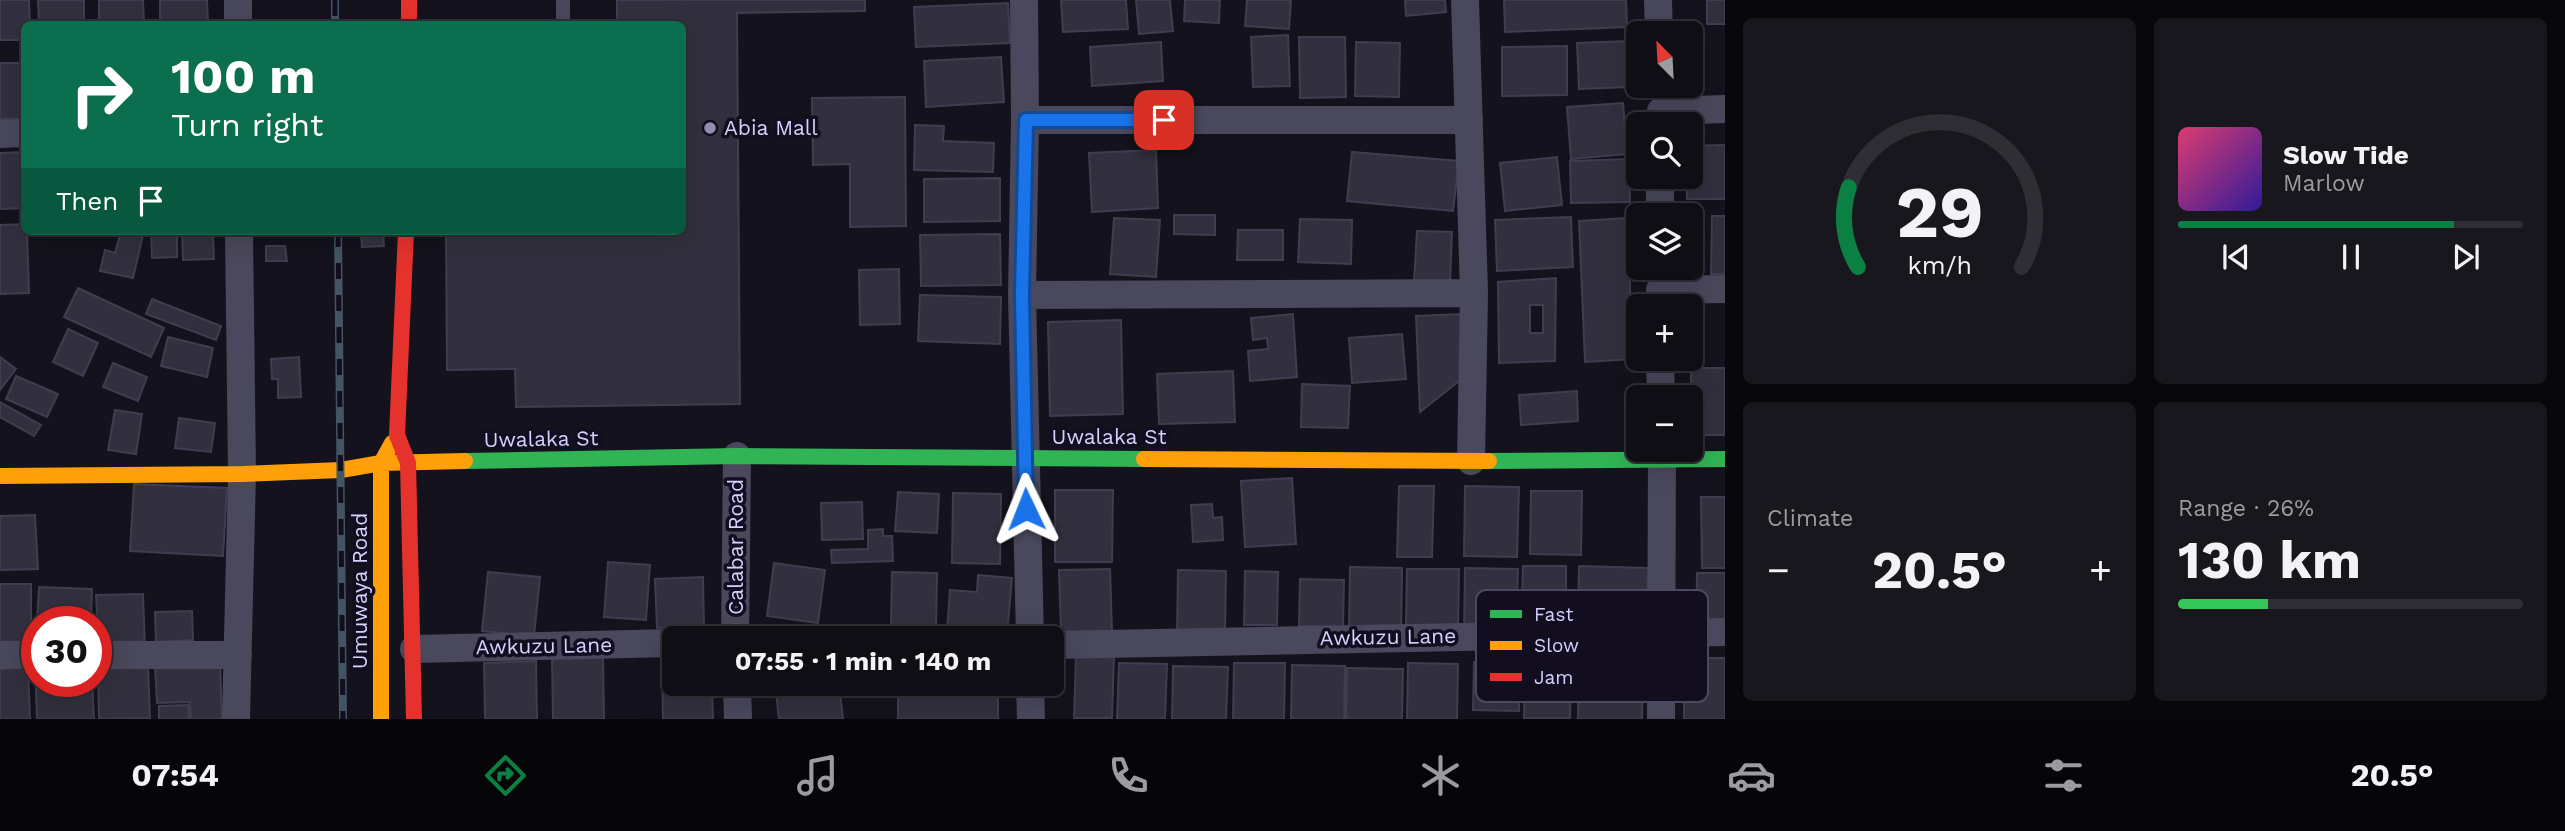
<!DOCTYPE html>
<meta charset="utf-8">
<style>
:root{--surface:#0f0e15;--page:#18171e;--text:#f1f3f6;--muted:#9b9ca0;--line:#2f2e34;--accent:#0b8043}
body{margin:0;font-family:"Work Sans",sans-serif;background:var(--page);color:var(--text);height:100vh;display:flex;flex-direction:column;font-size:26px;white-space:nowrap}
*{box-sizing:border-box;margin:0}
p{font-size:23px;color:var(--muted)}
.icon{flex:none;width:38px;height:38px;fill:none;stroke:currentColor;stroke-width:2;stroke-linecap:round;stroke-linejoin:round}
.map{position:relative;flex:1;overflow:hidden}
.drawer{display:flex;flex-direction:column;gap:18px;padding:18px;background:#08080c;width:840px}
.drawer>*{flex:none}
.guide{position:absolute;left:21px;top:21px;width:665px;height:214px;border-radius:10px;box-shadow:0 7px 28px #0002,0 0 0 2px var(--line);background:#0b6e4f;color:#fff;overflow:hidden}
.needle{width:46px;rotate:336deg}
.buttons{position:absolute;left:1626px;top:21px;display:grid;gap:14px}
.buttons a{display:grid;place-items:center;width:77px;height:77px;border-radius:10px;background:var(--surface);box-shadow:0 7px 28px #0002,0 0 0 2px var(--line);font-size:35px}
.speed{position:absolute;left:21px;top:606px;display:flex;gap:14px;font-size:35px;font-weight:700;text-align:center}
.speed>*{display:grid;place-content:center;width:91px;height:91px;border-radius:50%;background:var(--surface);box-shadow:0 7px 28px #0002,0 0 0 2px var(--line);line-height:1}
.speed .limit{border:10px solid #d22;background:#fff;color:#111}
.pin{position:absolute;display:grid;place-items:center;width:60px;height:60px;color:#fff;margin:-30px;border-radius:14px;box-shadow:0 4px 10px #0006}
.me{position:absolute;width:77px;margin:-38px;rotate:358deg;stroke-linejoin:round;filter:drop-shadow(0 0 5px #0008)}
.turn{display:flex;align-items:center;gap:24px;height:147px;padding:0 35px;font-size:32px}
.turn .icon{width:91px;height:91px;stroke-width:2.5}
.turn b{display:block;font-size:49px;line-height:60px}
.then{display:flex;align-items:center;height:66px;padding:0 35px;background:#0003;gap:14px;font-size:26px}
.big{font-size:52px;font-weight:700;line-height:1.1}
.drawer .card{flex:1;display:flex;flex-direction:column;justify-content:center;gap:10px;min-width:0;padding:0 24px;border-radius:10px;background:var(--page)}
.drawer .dial{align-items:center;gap:0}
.dial svg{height:182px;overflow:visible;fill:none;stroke:var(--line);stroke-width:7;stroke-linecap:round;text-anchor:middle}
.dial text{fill:var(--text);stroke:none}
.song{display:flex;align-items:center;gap:21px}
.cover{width:84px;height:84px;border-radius:10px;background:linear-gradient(135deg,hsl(340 70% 55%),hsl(250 70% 35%))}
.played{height:7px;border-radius:4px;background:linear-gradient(90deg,var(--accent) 80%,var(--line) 80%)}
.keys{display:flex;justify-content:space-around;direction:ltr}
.heat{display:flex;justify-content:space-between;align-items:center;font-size:38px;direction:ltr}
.charge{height:10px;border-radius:5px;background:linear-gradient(90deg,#34c759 26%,var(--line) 0)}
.drawer .tiles{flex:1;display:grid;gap:18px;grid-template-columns:repeat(2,1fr)}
.trip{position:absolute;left:662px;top:626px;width:402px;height:70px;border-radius:10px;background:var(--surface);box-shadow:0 7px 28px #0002,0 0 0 2px var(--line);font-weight:700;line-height:70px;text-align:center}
.tab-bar{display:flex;height:112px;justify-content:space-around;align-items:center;background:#060608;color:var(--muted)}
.tab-bar .icon{width:49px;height:49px}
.tab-bar .current{color:var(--accent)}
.tab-bar b{font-size:32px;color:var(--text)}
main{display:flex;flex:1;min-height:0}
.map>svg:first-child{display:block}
</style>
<main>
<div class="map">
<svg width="1725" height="719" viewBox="0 0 1725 719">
<rect width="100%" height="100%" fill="#14121c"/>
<path fill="#32303e" stroke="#413d50" stroke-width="2" fill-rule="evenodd" d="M0 0H29L30 24H24V40H0Z
M38 0H84V24H39Z
M99 0H143L144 24H99Z
M160 0H207L208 24H160Z
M617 0H865V11L737 13 740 404 516 407 515 369 447 370 446 231H682V24H617Z
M1061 0H1126L1128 29 1063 32Z
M1136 0H1170L1173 31 1139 34Z
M1185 0H1220L1219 23 1184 21Z
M1247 0H1291L1289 29 1245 26Z
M1405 0H1445L1446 12 1406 16Z
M1504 0H1626L1627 27 1505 32Z
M1707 0H1725V24H1707Z
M1008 3 1010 43 916 47 914 7Z
M1288 35 1290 86 1253 87 1251 37Z
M1299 37H1345L1346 97 1300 98Z
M1628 41 1630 87 1579 89 1577 43Z
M1161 42 1163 81 1092 86 1090 47Z
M1356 42 1400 43 1399 97 1355 96Z
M1567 46V95L1502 96V47Z
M1001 57 1004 102 926 107 924 61Z
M0 63H20L21 119H0Z
M905 97 906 226 850 227V164L813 165 812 98Z
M1623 103 1627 154 1571 159 1567 107Z
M915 125 944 126 943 141 994 143 993 172 914 170Z
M1725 145V199H1687V177H1690V146Z
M1156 150 1158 208 1092 212 1089 153Z
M24 152V208L0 209V153Z
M1352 152 1459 161 1453 211 1347 201Z
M1557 157 1562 205 1505 211 1500 163Z
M1629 159 1630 202 1571 203 1570 161Z
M1000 178V221L924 222V179Z
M1174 215H1215V235L1174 234Z
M1712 216H1725V274H1711Z
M1571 217 1573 267 1497 271 1495 220Z
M1114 218 1160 220 1156 277 1110 274Z
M1627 218 1633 359 1585 362 1579 221Z
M1300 219 1352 220 1351 264 1298 262Z
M24 224V231H27L29 293 0 294V225Z
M1238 230H1283V260H1237Z
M121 231 143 235 133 278 100 271 105 250 115 253Z
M151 231H177V257L152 258Z
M182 231H213L214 259 183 260Z
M361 231H383L384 246 362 247Z
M1417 231 1452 232 1450 283 1414 282Z
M1000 234 1001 285 921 286 920 235Z
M266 246H285L287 261H266Z
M899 269 900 324 860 325 859 270Z
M1556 278 1555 361 1499 363 1498 282ZM1530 305H1543V333H1530Z
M78 288 164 328 151 357 64 317Z
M920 295 1001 297 1000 344 918 341Z
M152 299 221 326 216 340 146 314Z
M1293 314 1297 377 1250 381 1248 351 1268 349 1267 338 1253 340 1251 318Z
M1462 314 1464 377 1420 412 1416 316Z
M1121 320 1123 414 1050 416 1048 322Z
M68 329 98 343 83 376 53 362Z
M1402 334 1406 379 1352 383 1349 338Z
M168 337 213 348 207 377 161 366Z
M0 357 16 369 0 390Z
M299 357 301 397 278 398V379H272L271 359Z
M113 363 147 377 138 401 103 387Z
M1691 368H1725V435H1691Z
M1233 371 1235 422 1159 424 1157 374Z
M16 376 58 394 47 417 6 399Z
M1302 384 1350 386 1348 428 1301 427Z
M1577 391 1578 421 1521 425 1519 395Z
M0 402 41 425 34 436 0 417Z
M115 410 142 414 136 454 108 450Z
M179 418 215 423 211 452 175 448Z
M1292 478 1296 544 1245 547 1241 481Z
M134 484 227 488 223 556 130 551Z
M1399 486H1434L1432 557H1397Z
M1465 486 1519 487 1517 557 1464 556Z
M1055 490H1113L1112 562H1055Z
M1531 491H1582L1581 555 1530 554Z
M898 492 939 494 937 533 895 531Z
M953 493 1001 494 1000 564 952 563Z
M1701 497H1725V568H1702Z
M862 502 863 539 822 540 821 503Z
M1212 504 1213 518 1222 517 1223 540 1193 542 1191 505Z
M35 515 38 569 0 570V516Z
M883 529V536H892L893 561 832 563 831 550 868 549V530Z
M608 562 650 565 646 620 604 617Z
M774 563 825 570 818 623 767 616Z
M1523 566H1566V627L1521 626Z
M1579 566 1648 568 1647 623 1578 621Z
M1350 567 1402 568 1401 628 1349 627Z
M1465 568 1518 569 1516 631H1464Z
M1110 569 1112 631 1061 632 1059 570Z
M1407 569H1459L1458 631 1406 630Z
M1178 570 1226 571 1225 634 1177 633Z
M1245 571 1278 572 1277 625H1244Z
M488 572 540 577 534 636 482 631Z
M892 572 937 573 936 628 891 627Z
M1697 573H1725V627L1696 628Z
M978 575 1012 578 1007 635 947 630 950 590 977 592Z
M703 577 704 626 657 628 655 579Z
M1300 579 1344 580 1343 627 1299 626Z
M0 584H31V647H0Z
M39 587 92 589 91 621H37Z
M143 594 145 650 99 652 96 595Z
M192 611 193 640 156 642 155 612Z
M1076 655H1114L1112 718H1074Z
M603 656 604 719H553L552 657Z
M1684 658H1725V719H1684Z
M1579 660 1643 661 1642 719H1578Z
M536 661 537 719H485L484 663Z
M1474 662H1519V711L1473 710Z
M220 663 222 719H191L190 702 157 703 155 666Z
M1119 663 1167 664 1165 719H1117Z
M1234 663H1285L1284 719H1233Z
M1408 663 1458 664 1457 719H1407Z
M1292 665 1345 666 1344 719H1291Z
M1173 666 1228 667 1226 719H1172Z
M1525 666 1571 667 1570 718H1524Z
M28 667 30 719H0V669Z
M148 667 150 718 99 719 98 669Z
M35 668H37V681H92L94 719H37Z
M662 668H674V684H712L713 719H663Z
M1347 668 1403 669 1402 719H1346Z
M775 684H839L843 719H779Z
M898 684H998V719H898Z
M188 705 189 719H159V706Z"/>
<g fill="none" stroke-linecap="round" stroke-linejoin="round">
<path stroke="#49485c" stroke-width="14" d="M563 0V24"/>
<path stroke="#49485c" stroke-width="28" d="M1024 0 1025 120 1022 295 1030 639
M1465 0 1474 293 1471 461
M1658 0 1659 33
M238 24V0
M1661 111 1725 109
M1025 120H1469
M0 134 24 133
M1660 215V177
M1660 290 1725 289
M1022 295 1474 293
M1660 359 1661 397
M735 639 737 456
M1052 645 1725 632
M414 649 674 643
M0 655H37
M96 655H238
M737 684 738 719
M1030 684 1031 719
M236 719 242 474 239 231
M1661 719 1662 450"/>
<path stroke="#30b455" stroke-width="16" d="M465 461 737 456 1144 459
M1489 461 1725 459"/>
<path stroke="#ff9f0a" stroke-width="16" d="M1144 459 1489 461
M0 476 242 474 341 470 381 463 465 461
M381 719V463L392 443"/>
<path stroke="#e5322d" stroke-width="16" d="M409 0V24
M406 231 397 435 408 463 414 719"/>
<defs>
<path id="rail" d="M335 0V24
M338 231 343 719"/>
</defs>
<use href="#rail" stroke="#425563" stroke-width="8"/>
<use href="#rail" stroke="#120e20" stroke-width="5" stroke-dasharray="16" stroke-linecap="butt"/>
</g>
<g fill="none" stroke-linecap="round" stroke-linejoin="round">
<defs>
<path id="route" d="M1026 509 1022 295 1026 120H1164"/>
</defs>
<use href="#route" stroke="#114b97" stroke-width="18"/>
<use href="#route" stroke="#1a73e8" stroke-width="12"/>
</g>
<circle fill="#928eae" stroke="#120e20" stroke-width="2.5" cx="710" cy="128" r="7"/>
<g text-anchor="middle" stroke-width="7" stroke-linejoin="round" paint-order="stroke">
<g font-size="21" fill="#d6d0fc" stroke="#120e20" text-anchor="start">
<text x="724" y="135">Abia Mall</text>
</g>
<g font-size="21" fill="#d6d0fc" stroke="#120e20">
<text x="1109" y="444">Uwalaka St</text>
<text transform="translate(541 439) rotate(-1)" y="7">Uwalaka St</text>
<text transform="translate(736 547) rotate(-90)" y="7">Calabar Road</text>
<text transform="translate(360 591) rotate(-90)" y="7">Umuwaya Road</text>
<text transform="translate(1388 637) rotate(-1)" y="7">Awkuzu Lane</text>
<text transform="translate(544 646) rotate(-1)" y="7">Awkuzu Lane</text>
</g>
</g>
<rect x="1476" y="590" width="232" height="112" rx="10" fill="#120e20" stroke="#4d4862" stroke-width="2"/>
<rect x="1490" y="610" width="32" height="8" fill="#30b455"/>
<rect x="1490" y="641" width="32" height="9" fill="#ff9f0a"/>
<rect x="1490" y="673" width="32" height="8" fill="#e5322d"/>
<g font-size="19" fill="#d6d0fc">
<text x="1534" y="621">Fast</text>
<text x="1534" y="652">Slow</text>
<text x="1534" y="684">Jam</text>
</g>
</svg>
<div class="buttons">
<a><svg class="needle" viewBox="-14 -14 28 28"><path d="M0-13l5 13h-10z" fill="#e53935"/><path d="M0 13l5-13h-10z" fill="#9b9ca0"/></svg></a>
<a><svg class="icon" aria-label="search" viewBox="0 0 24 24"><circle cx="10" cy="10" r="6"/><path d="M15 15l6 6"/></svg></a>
<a><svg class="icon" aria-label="layers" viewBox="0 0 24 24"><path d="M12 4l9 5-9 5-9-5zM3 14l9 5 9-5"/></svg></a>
<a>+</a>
<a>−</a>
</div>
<div class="speed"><div class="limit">30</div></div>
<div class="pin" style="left:1164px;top:120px;background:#d93025"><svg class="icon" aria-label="arrive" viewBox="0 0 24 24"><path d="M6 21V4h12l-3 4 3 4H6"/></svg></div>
<svg class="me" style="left:1026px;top:509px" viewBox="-20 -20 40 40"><path d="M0-17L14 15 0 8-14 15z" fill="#1a73e8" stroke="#fff" stroke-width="4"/></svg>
<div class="trip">07:55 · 1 min · 140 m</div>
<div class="guide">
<div class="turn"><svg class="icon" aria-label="right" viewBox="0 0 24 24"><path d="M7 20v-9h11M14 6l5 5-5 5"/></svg><div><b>100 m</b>Turn right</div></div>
<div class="then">Then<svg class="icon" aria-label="arrive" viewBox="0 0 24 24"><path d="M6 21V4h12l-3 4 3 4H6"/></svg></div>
</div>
</div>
<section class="drawer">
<div class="tiles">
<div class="card dial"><svg viewBox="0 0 100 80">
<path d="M14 69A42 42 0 1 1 86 69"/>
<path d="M14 69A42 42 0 0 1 10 34" stroke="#0b8043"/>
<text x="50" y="56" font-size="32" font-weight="700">29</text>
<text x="50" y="72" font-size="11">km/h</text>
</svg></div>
<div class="card">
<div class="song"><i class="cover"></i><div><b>Slow Tide</b><p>Marlow</p></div></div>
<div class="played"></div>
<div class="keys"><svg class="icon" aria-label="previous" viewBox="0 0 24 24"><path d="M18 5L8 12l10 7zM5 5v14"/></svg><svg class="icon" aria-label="pause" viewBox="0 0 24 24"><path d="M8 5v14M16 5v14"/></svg><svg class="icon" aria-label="next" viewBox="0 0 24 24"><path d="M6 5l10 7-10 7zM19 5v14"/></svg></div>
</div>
<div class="card"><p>Climate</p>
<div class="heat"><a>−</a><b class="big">20.5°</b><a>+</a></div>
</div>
<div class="card"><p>Range · 26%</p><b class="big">130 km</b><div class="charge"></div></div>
</div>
</section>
</main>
<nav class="tab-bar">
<b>07:54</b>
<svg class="icon current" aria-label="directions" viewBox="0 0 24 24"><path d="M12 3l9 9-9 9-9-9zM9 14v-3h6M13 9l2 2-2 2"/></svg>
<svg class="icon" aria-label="music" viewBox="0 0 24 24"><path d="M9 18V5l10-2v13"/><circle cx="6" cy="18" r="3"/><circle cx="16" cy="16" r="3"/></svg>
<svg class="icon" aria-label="phone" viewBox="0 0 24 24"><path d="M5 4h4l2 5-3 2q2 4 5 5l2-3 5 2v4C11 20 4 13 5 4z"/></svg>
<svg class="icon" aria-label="climate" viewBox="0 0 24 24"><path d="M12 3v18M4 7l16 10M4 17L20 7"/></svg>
<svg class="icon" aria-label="car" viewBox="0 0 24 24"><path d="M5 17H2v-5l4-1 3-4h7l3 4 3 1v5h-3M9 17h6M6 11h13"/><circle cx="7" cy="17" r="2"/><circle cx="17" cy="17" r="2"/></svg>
<svg class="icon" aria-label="filters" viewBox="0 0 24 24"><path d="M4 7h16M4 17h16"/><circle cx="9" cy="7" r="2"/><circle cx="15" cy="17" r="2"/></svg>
<b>20.5°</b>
</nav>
